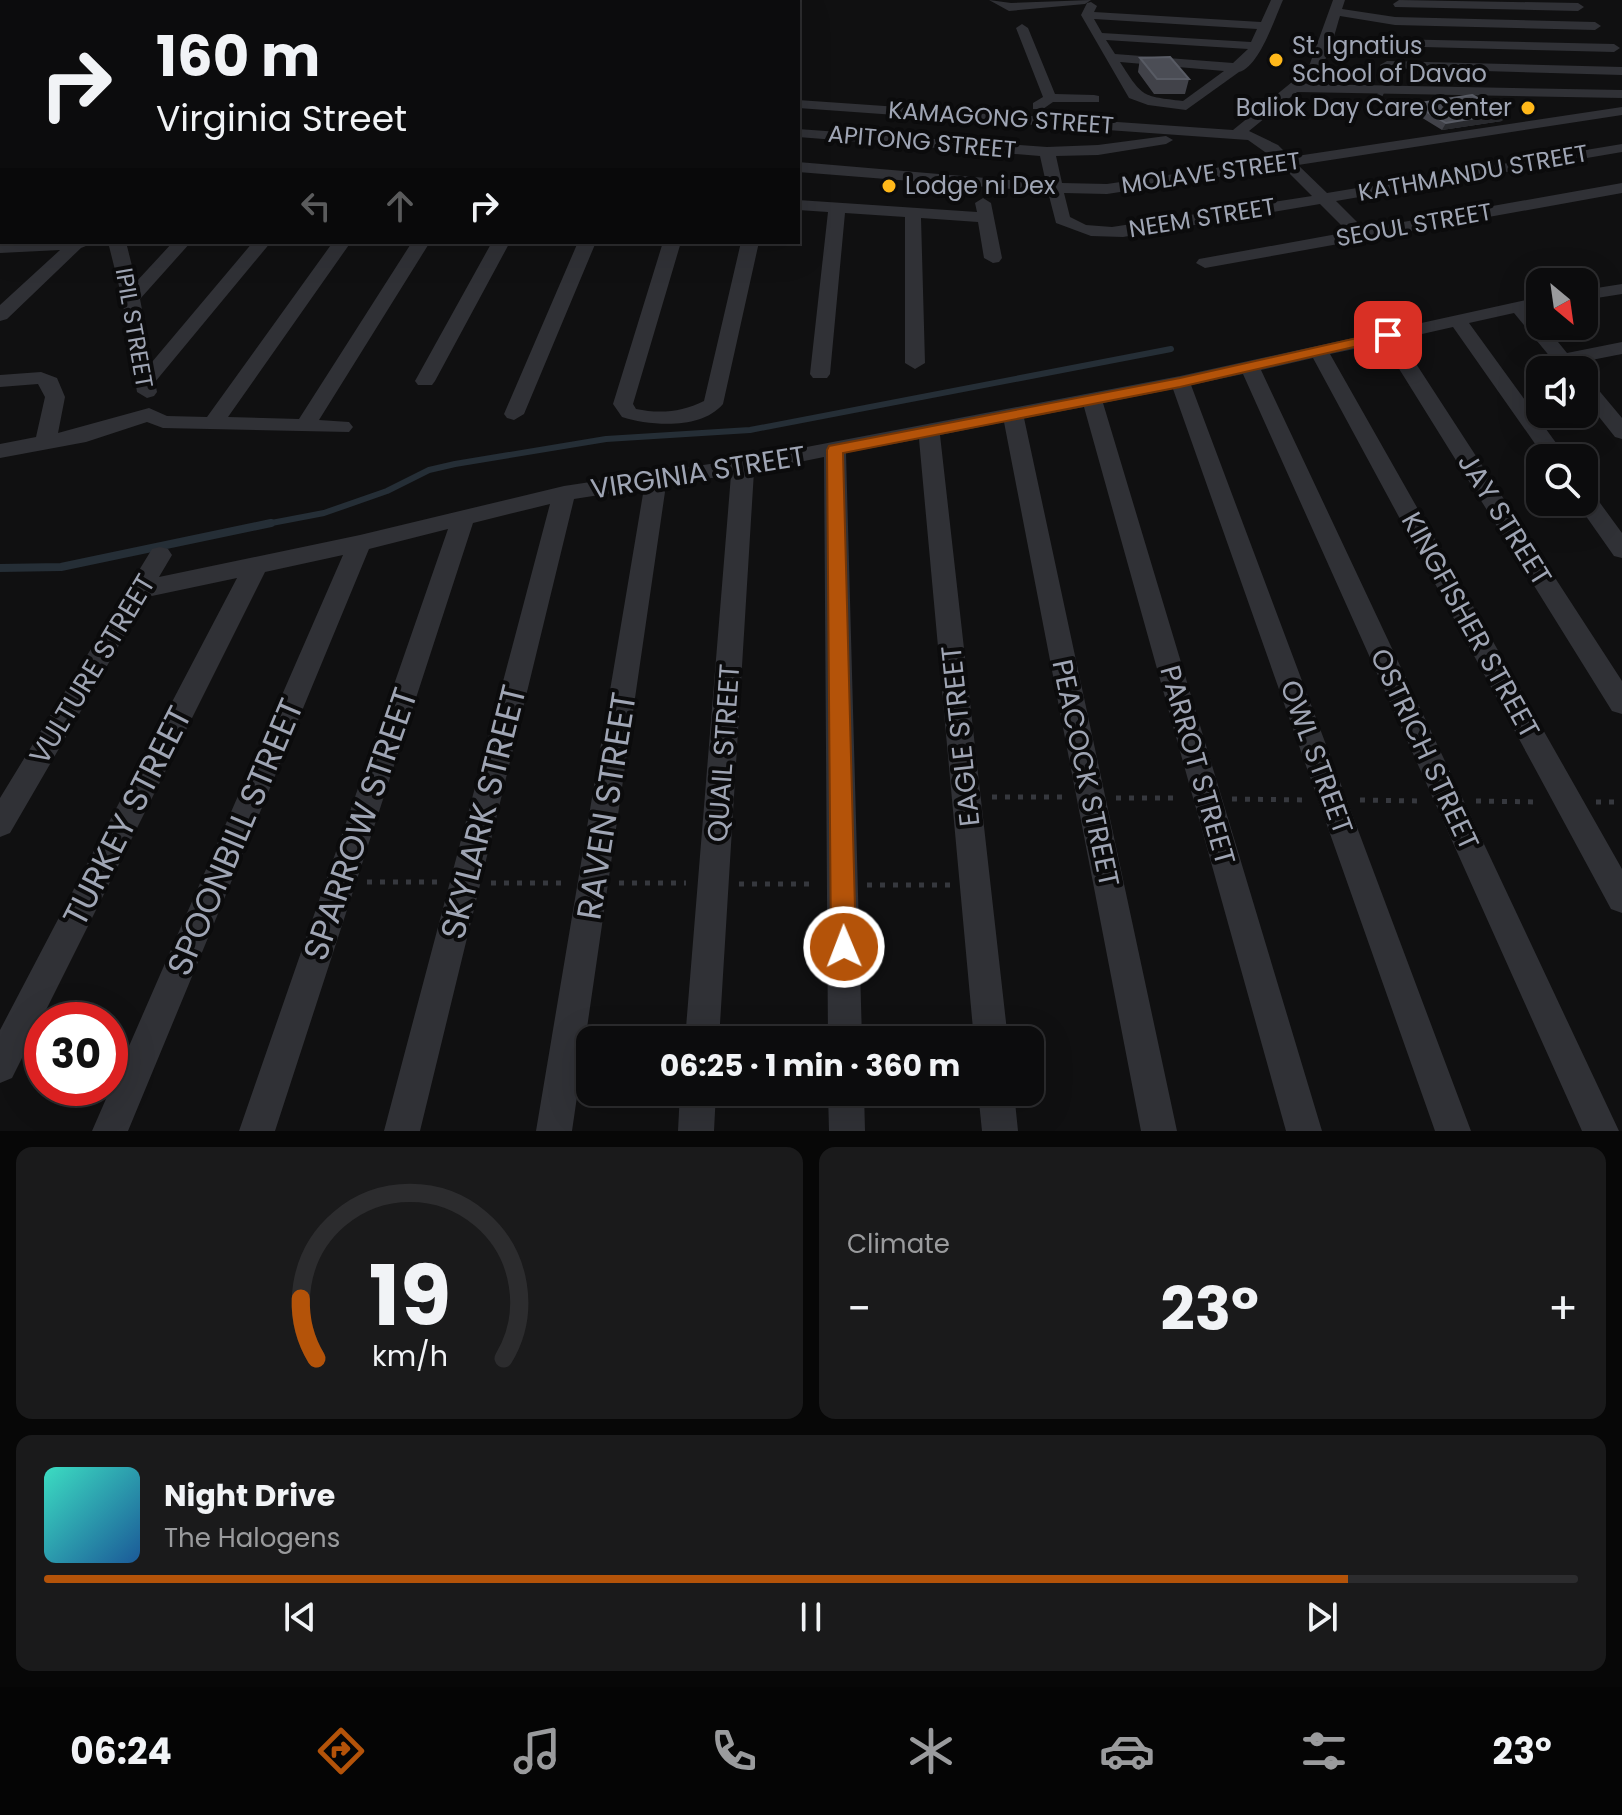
<!DOCTYPE html>
<meta charset="utf-8">
<style>
:root{--surface:#0c0c0d;--page:#1a1a1b;--text:#f1f3f6;--muted:#9a9b9d;--line:#2c2c2e;--accent:#b45309}
body{margin:0;font-family:Poppins,sans-serif;background:var(--page);color:var(--text);height:100vh;display:flex;flex-direction:column;font-size:30px;white-space:nowrap}
*{box-sizing:border-box;margin:0}
p{font-size:26px;color:var(--muted)}
.icon{flex:none;width:44px;height:44px;fill:none;stroke:currentColor;stroke-width:2;stroke-linecap:round;stroke-linejoin:round}
.map{position:relative;height:1131px;overflow:hidden}
.side{display:flex;flex-direction:column;gap:16px;padding:16px;background:#070707;flex:1}
.side>*{flex:none}
.guide{position:absolute;left:0px;top:0px;width:800px;height:244px;box-shadow:0 8px 32px #0002,0 0 0 2px var(--line);background:#0c0c0d;color:var(--text);overflow:hidden}
.needle{width:52px;rotate:151deg}
.fabs{position:absolute;left:1526px;top:268px;display:grid;gap:16px}
.fabs a{display:grid;place-items:center;width:72px;height:72px;border-radius:16px;background:var(--surface);box-shadow:0 8px 32px #0002,0 0 0 2px var(--line);font-size:40px}
.speed{position:absolute;left:24px;top:1002px;display:flex;gap:16px;font-size:40px;font-weight:700;text-align:center}
.speed>*{display:grid;place-content:center;width:104px;height:104px;border-radius:50%;background:var(--surface);box-shadow:0 8px 32px #0002,0 0 0 2px var(--line);line-height:1}
.speed .limit{border:12px solid #d22;background:#fff;color:#111}
.pin{position:absolute;display:grid;place-items:center;width:68px;height:68px;color:#fff;margin:-34px;border-radius:16px;box-shadow:0 4px 12px #0006}
.me{position:absolute;width:88px;margin:-44px;rotate:359deg;stroke-linejoin:round;filter:drop-shadow(0 0 6px #0008)}
.turn{display:flex;align-items:center;gap:28px;height:168px;padding:0 24px;font-size:36px}
.turn .icon{width:104px;height:104px;stroke-width:2.5}
.turn b{display:block;font-size:56px;line-height:68px}
.lanes{display:flex;align-items:center;height:76px;padding:0 24px;background:#0003;justify-content:center;gap:40px;direction:ltr}
.lanes .off{opacity:.35}
.big{font-size:60px;font-weight:700;line-height:1.1}
.side .widget{flex:1;display:flex;flex-direction:column;justify-content:center;gap:12px;min-width:0;padding:0 28px;border-radius:16px;background:var(--page)}
.side .dial{align-items:center;gap:0}
.dial svg{height:208px;overflow:visible;fill:none;stroke:var(--line);stroke-width:7;stroke-linecap:round;text-anchor:middle}
.dial text{fill:var(--text);stroke:none}
.song{display:flex;align-items:center;gap:24px}
.cover{width:96px;height:96px;border-radius:12px;background:linear-gradient(135deg,hsl(170 70% 55%),hsl(210 70% 35%))}
.played{height:8px;border-radius:4px;background:linear-gradient(90deg,var(--accent) 85%,var(--line) 85%)}
.keys{display:flex;justify-content:space-around;direction:ltr}
.heat{display:flex;justify-content:space-between;align-items:center;font-size:44px;direction:ltr}
.side .tiles{flex:1;display:grid;gap:16px;grid-template-columns:1fr 1fr}
.widget:last-child{grid-column:span 2}
.trip{position:absolute;left:576px;top:1026px;width:468px;height:80px;border-radius:16px;background:var(--surface);box-shadow:0 8px 32px #0002,0 0 0 2px var(--line);font-weight:700;line-height:80px;text-align:center}
.dock{display:flex;height:128px;justify-content:space-around;align-items:center;background:#050505;color:var(--muted)}
.dock .icon{width:56px;height:56px}
.dock .current{color:var(--accent)}
.dock b{font-size:36px;color:var(--text)}
.map>svg:first-child{display:block}
</style>
<div class="map">
<svg width="1622" height="1131" viewBox="0 0 1622 1131">
<rect width="100%" height="100%" fill="#101011"/>
<g fill="none" stroke-linecap="round" stroke-linejoin="round">
<path stroke="#252e36" stroke-width="6" d="M261 525 324 513 387 491 429 470 455 464 606 439 750 430 1171 349"/>
<path stroke="#252e36" stroke-width="8" d="M0 568 61 567 271 523"/>
<path stroke="#36383e" stroke-width="5" stroke-dasharray="5 8" stroke-linecap="butt" d="M992 797H1064
M1116 798H1180
M1232 799 1308 800
M1360 800 1420 801
M1476 801 1540 802
M1596 802H1622
M367 882H438
M491 883H566
M619 883H686
M739 884H814
M867 885H950"/>
<path fill="#303136" fill-rule="evenodd" d="M1381 88 1386 89 1382 97 1399 108V112H1393L1376 99 1375 98Z"/>
<path fill="#303136" fill-rule="evenodd" d="M72 0H86L71 2Z
M331 0H344L330 2Z
M426 0H439L425 2Z
M574 0H586V2H574Z
M600 0H630L599 2Z
M989 0 1011 3 1091 0 1085 4 1009 11Z
M1271 0H1283C1274 20 1259 67 1239 72L1186 110 1148 105 1129 98 1081 15 1087 3 1091 2 1097 6 1094 12 1261 22ZM1094 19 1257 29 1251 42 1102 33ZM1106 40 1248 49 1233 63 1115 54ZM1120 62 1224 71 1183 101C1142 96 1143 98 1120 62Z
M1333 0H1345L1342 9 1395 17 1595 22 1601 26 1595 30 1395 25 1340 16C1332 42 1328 66 1306 84L1622 90V98L1297 92 1249 131 1278 145 1290 157 1622 107V115L1298 165 1327 193 1622 144V152L1336 201 1364 229 1622 183V193L1205 268 1196 263 1199 259 1348 232 1320 204 1123 237 1091 236 1056 223 1048 192 798 172V162L1046 183 1040 156 798 137V129L1047 147 1098 145 1166 136 1173 140 1166 144 1098 155 1056 156 1062 183 1107 184 1275 159 1248 140 798 108V100L1233 130 1308 69ZM1283 167 1312 196 1112 227 1086 225 1070 217 1064 193 1107 194Z
M1399 0 1578 3 1584 7 1578 11 1395 7 1393 4Z
M1022 24 1028 28 1055 94 1094 95 1099 96V102H1053L1043 109H1033V103L1043 97 1016 28Z
M1390 39 1614 44 1620 48 1614 52 1386 46 1384 43Z
M1387 61 1622 67V75L1382 68 1380 65Z
M0 84H2L0 93Z
M0 119H2V127H0Z
M0 153H2V163H0Z
M0 192H2V202H0Z
M983 198 991 203 1002 258 999 262 993 263 984 258 978 222 921 218 925 363 915 369 905 363V217L845 213 830 374 827 378H813L810 374 828 212 798 210V200L977 212 975 203Z
M108 242H126L136 282 173 242H191L140 299 152 362 253 242H271L155 382 157 392 154 396 147 398 137 392 122 298Z
M333 242H351L228 417 299 419 412 242H430L319 420 349 422 353 427 349 432 163 428 147 422 86 442 0 458V444L36 437 45 397 38 384 0 387V375L41 372 57 378 65 397 58 433 149 408 167 416 207 417Z
M492 242H510L435 381 432 385H418L415 381Z
M578 242H596L524 414 514 420 507 418 504 414Z
M663 242H681L633 404 636 409C660 414 682 412 704 401L741 242H759L723 404C701 430 651 426 622 417L613 404Z
M0 243 92 242 93 243 81 248 7 319 0 321V305L60 250 0 253Z
M1622 284V294L1584 300V290Z
M1540 297V307L1531 310 1540 321V326H1545L1567 353 1622 342V354L1576 363 1581 370H1561L1514 313 1469 323 1567 458H1545L1453 327 1400 339 1622 681V714L1612 711 1383 343 1330 354 1622 869V913L1611 909 1313 358 1261 370 1619 1131H1582L1243 374 1191 385 1471 1131H1435L1173 389 1103 403 1322 1131H1286L1084 407 1024 418 1177 1131H1141L1004 422 940 435 1008 1040H974L919 439 846 453 862 1040H828L824 457 754 471 719 1040H685L731 475 666 485 572 1131H536L644 488 574 499 420 1131H384L550 504 473 523 275 1131H239L448 529 369 549 128 1131H92L343 555 265 572 12 1078 0 1083V1030L237 578 147 597 10 833 0 837V798L152 549 160 547 168 549 172 555 159 577 360 535 564 486 743 459 1180 376Z
M1584 379 1591 381 1622 418V439L1615 437 1584 398Z
M1584 490 1592 492 1622 533V558L1614 556 1576 502H1584Z
M680 1092H716L714 1131H678Z
M828 1092H864L865 1131H829Z
M978 1092H1014L1018 1131H982Z"/>
</g>
<path fill="#414249" d="M1140 58 1189 79 1185 94H1154L1138 72Z
M1413 104 1505 113 1502 121 1442 130 1411 111Z"/>
<path fill="#292a2e" d="M1505 113 1502 121 1442 130 1446 123Z"/>
<path fill="#4b4d55" stroke="#585b64" stroke-width="2" d="M1170 57 1189 79H1157L1140 58Z
M1472 95 1505 113 1446 123 1413 104Z"/>
<path fill="#b45309" stroke="#753606" stroke-width="2" d="M1388 331 1393 332V338L1180 387 843 453 856 947 852 955 844 958 835 955 831 947 827 450 829 446 1180 378Z"/>
<g fill="#ffb81a" stroke="#0b0b0c" stroke-width="3">
<circle cx="1276" cy="60" r="8"/>
<circle cx="1528" cy="108" r="8"/>
<circle cx="889" cy="186" r="8"/>
</g>
<g text-anchor="middle" stroke-width="8" stroke-linejoin="round" paint-order="stroke">
<g font-size="24" fill="#9fa5b4" stroke="#0b0b0c" text-anchor="start">
<text x="1292" y="54">St. Ignatius<tspan x="1292" dy="28">School of Davao</tspan></text>
<text x="1512" y="116" text-anchor="end">Baliok Day Care Center</text>
<text x="905" y="194">Lodge ni Dex</text>
</g>
<g font-size="24" fill="#9fa5b4" stroke="#0b0b0c">
<text transform="translate(1001 118) rotate(4)" y="8">KAMAGONG STREET</text>
<text transform="translate(922 142) rotate(5)" y="8">APITONG STREET</text>
<text transform="translate(1211 173) rotate(-8)" y="8">MOLAVE STREET</text>
<text transform="translate(1473 173) rotate(-10)" y="8">KATHMANDU STREET</text>
<text transform="translate(1202 218) rotate(-9)" y="8">NEEM STREET</text>
<text transform="translate(1414 225) rotate(-10)" y="8">SEOUL STREET</text>
<text transform="translate(134 328) rotate(80)" y="8">IPIL STREET</text>
</g>
<g font-size="28" fill="#9fa5b4" stroke="#0b0b0c">
<text transform="translate(698 472) rotate(-9)" y="10">VIRGINIA STREET</text>
<text transform="translate(1505 519) rotate(58)" y="10">JAY STREET</text>
<text transform="translate(1471 625) rotate(61)" y="10">KINGFISHER STREET</text>
<text transform="translate(92 669) rotate(-59)" y="10">VULTURE STREET</text>
<text transform="translate(960 736) rotate(-96)" y="10">EAGLE STREET</text>
<text transform="translate(1425 749) rotate(65)" y="10">OSTRICH STREET</text>
<text transform="translate(723 753) rotate(-86)" y="10">QUAIL STREET</text>
<text transform="translate(1317 757) rotate(70)" y="10">OWL STREET</text>
<text transform="translate(1198 765) rotate(74)" y="10">PARROT STREET</text>
<text transform="translate(1086 773) rotate(78)" y="10">PEACOCK STREET</text>
</g>
<g font-size="34" fill="#9fa5b4" stroke="#0b0b0c">
<text transform="translate(606 806) rotate(-81)" y="12">RAVEN STREET</text>
<text transform="translate(483 812) rotate(-76)" y="12">SKYLARK STREET</text>
<text transform="translate(127 816) rotate(-63)" y="12">TURKEY STREET</text>
<text transform="translate(360 824) rotate(-71)" y="12">SPARROW STREET</text>
<text transform="translate(235 837) rotate(-67)" y="12">SPOONBILL STREET</text>
</g>
</g>
</svg>
<div class="fabs">
<a><svg class="needle" viewBox="-14 -14 28 28"><path d="M0-13l5 13h-10z" fill="#e53935"/><path d="M0 13l5-13h-10z" fill="#9a9b9d"/></svg></a>
<a><svg class="icon" aria-label="sound" viewBox="0 0 24 24"><path d="M4 9h4l5-4v14l-5-4H4zM17 9q2 3 0 6"/></svg></a>
<a><svg class="icon" aria-label="search" viewBox="0 0 24 24"><circle cx="10" cy="10" r="6"/><path d="M15 15l6 6"/></svg></a>
</div>
<div class="speed"><div class="limit">30</div></div>
<div class="pin" style="left:1388px;top:335px;background:#d93025"><svg class="icon" aria-label="arrive" viewBox="0 0 24 24"><path d="M6 21V4h12l-3 4 3 4H6"/></svg></div>
<svg class="me" style="left:844px;top:947px" viewBox="-20 -20 40 40"><circle r="17" fill="#b45309" stroke="#fff" stroke-width="3"/><path d="M0-11L8 9 0 5-8 9z" fill="#fff"/></svg>
<div class="trip">06:25 · 1 min · 360 m</div>
<div class="guide">
<div class="turn"><svg class="icon" aria-label="right" viewBox="0 0 24 24"><path d="M7 20v-9h11M14 6l5 5-5 5"/></svg><div><b>160 m</b>Virginia Street</div></div>
<div class="lanes"><svg class="icon off" aria-label="left" viewBox="0 0 24 24"><path d="M17 20v-9H6M10 6l-5 5 5 5"/></svg><svg class="icon off" aria-label="ahead" viewBox="0 0 24 24"><path d="M12 20V5M6 11l6-6 6 6"/></svg><svg class="icon" aria-label="right" viewBox="0 0 24 24"><path d="M7 20v-9h11M14 6l5 5-5 5"/></svg></div>
</div>
</div>
<section class="side">
<div class="tiles">
<div class="widget dial"><svg viewBox="0 0 100 80">
<path d="M14 69A42 42 0 1 1 86 69"/>
<path d="M14 69A42 42 0 0 1 8 46" stroke="#b45309"/>
<text x="50" y="56" font-size="32" font-weight="700">19</text>
<text x="50" y="72" font-size="11">km/h</text>
</svg></div>
<div class="widget"><p>Climate</p>
<div class="heat"><a>−</a><b class="big">23°</b><a>+</a></div>
</div>
<div class="widget">
<div class="song"><i class="cover"></i><div><b>Night Drive</b><p>The Halogens</p></div></div>
<div class="played"></div>
<div class="keys"><svg class="icon" aria-label="previous" viewBox="0 0 24 24"><path d="M18 5L8 12l10 7zM5 5v14"/></svg><svg class="icon" aria-label="pause" viewBox="0 0 24 24"><path d="M8 5v14M16 5v14"/></svg><svg class="icon" aria-label="next" viewBox="0 0 24 24"><path d="M6 5l10 7-10 7zM19 5v14"/></svg></div>
</div>
</div>
</section>
<nav class="dock">
<b>06:24</b>
<svg class="icon current" aria-label="directions" viewBox="0 0 24 24"><path d="M12 3l9 9-9 9-9-9zM9 14v-3h6M13 9l2 2-2 2"/></svg>
<svg class="icon" aria-label="music" viewBox="0 0 24 24"><path d="M9 18V5l10-2v13"/><circle cx="6" cy="18" r="3"/><circle cx="16" cy="16" r="3"/></svg>
<svg class="icon" aria-label="phone" viewBox="0 0 24 24"><path d="M5 4h4l2 5-3 2q2 4 5 5l2-3 5 2v4C11 20 4 13 5 4z"/></svg>
<svg class="icon" aria-label="climate" viewBox="0 0 24 24"><path d="M12 3v18M4 7l16 10M4 17L20 7"/></svg>
<svg class="icon" aria-label="car" viewBox="0 0 24 24"><path d="M5 17H2v-5l4-1 3-4h7l3 4 3 1v5h-3M9 17h6M6 11h13"/><circle cx="7" cy="17" r="2"/><circle cx="17" cy="17" r="2"/></svg>
<svg class="icon" aria-label="filters" viewBox="0 0 24 24"><path d="M4 7h16M4 17h16"/><circle cx="9" cy="7" r="2"/><circle cx="15" cy="17" r="2"/></svg>
<b>23°</b>
</nav>
